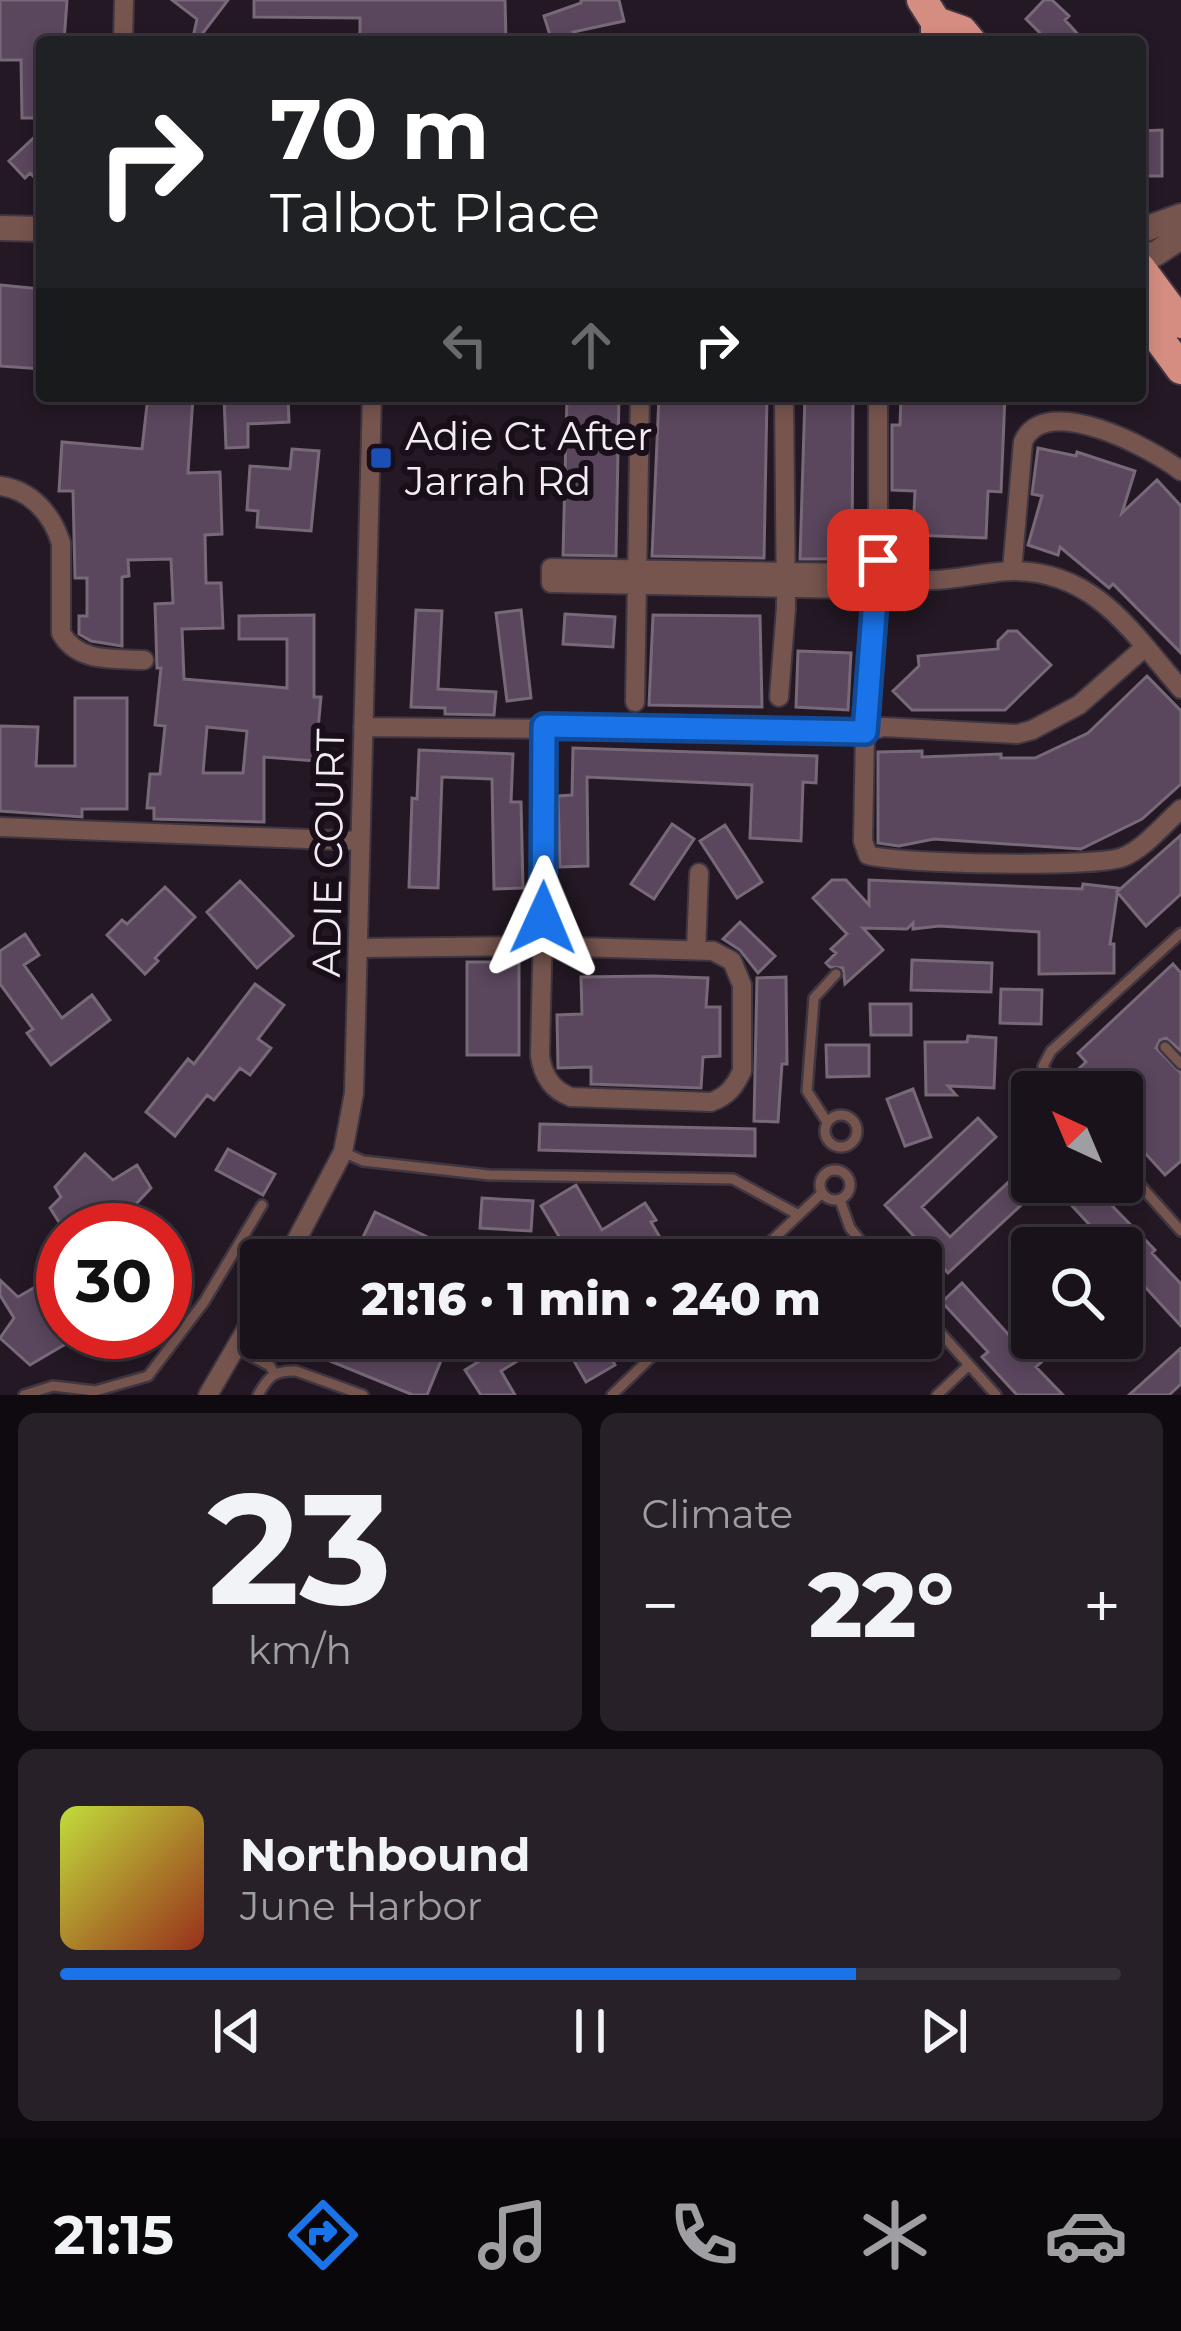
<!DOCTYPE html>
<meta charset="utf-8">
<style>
:root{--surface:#1a121b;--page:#272028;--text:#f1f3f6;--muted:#9f9ea3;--line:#38323a;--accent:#1a73e8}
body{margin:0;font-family:Montserrat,sans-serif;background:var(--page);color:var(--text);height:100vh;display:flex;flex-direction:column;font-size:45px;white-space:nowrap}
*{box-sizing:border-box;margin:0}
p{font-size:39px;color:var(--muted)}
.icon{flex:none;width:66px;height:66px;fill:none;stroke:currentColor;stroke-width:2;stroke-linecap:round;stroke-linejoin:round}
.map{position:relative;height:1395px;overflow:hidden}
.drawer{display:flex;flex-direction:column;gap:18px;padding:18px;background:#0e0a0f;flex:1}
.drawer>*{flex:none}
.hud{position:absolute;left:36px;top:36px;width:1110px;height:366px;border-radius:12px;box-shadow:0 6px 18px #0003,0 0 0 3px var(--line);background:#202124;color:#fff;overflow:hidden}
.needle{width:78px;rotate:316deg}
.controls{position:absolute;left:1011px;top:1071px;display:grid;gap:24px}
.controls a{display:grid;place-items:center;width:132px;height:132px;border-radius:12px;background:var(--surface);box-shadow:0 6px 18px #0003,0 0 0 3px var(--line);font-size:60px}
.speed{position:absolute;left:36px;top:1203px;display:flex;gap:24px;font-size:60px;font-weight:700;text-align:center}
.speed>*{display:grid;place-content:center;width:156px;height:156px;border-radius:50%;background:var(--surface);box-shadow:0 6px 18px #0003,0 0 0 3px var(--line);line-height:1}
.speed .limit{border:18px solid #d22;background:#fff;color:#111}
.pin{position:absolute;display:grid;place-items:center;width:102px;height:102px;color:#fff;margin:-51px;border-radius:24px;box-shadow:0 6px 18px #0006}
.me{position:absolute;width:132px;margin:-66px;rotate:1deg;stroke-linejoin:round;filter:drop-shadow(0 0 9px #0008)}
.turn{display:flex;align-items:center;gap:42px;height:252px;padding:0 36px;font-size:54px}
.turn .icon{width:156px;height:156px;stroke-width:2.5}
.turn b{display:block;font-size:84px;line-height:102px}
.lanes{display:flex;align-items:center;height:114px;padding:0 36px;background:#0003;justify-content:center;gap:60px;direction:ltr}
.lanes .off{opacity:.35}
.big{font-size:90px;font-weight:800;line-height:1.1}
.drawer .tile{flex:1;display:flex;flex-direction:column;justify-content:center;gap:18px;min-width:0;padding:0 42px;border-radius:18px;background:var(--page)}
.drawer .dial{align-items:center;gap:0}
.dial b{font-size:156px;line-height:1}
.song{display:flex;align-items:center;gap:36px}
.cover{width:144px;height:144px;border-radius:18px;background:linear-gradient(135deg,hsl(70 70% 55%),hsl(10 70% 35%))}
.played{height:12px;border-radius:6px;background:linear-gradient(90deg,var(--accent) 75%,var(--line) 75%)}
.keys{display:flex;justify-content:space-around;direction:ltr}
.heat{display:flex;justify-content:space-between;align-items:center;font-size:66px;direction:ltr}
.drawer .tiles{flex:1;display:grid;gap:18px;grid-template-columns:1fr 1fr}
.tile:last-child{grid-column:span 2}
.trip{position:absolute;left:240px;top:1239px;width:702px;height:120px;border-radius:12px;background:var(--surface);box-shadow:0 6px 18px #0003,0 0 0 3px var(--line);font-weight:800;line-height:120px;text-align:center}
.menu{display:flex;height:192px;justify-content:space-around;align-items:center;background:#0a070b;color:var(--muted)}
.menu .icon{width:84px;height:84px}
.menu .active{color:var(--accent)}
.menu b{font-size:54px;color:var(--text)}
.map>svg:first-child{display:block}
</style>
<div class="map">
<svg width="1181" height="1395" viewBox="0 0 1181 1395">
<rect width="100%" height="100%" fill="#231824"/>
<path fill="#5a465d" stroke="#776978" stroke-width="3" fill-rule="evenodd" d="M0 0H67L64 42H42V118H22L21 60H0Z
M172 0H228L196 42H192L197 19Z
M254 0H505L506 42H360V18L254 17Z
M581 0H619L624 21 573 32 577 42H552L544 16 581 3Z
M1044 0H1052L1069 16 1065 20 1085 42H1049L1026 19Z
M42 130V185L30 173 25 178 9 161Z
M1162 130V176H1140V131Z
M0 285 42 289V369L0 366Z
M148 396 193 397 188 473 220 472 222 534 205 535 206 583H221L223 628 182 629 184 679 287 688V639H239V616L314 615V697H321L315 761 264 757V822L154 819V808H147L150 774H160L165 726 155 725 161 668H157L155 604 173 603 171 559 128 560 129 576 122 577V646L91 641 79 634V616H87V578H75L73 491H59L62 442 142 449ZM207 727 247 731 243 773H203Z
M224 396H288L289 422 248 424V447L226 448Z
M567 396H619L616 556 563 555Z
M659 396H767L764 558 652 556Z
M805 396H853L852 559H800Z
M901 396H1005L1001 492 988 491 986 538 913 535 915 491 892 490V425H900Z
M1038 448 1076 456 1077 452 1135 471 1122 513 1157 480 1181 506V653L1113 584 1109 588 1060 547 1058 555 1028 545 1042 496 1032 494Z
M292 449 319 451 311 531 257 527 258 511 247 510 250 466 290 469Z
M416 610 442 611 438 689 496 692 494 715 445 714V708L411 707Z
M521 610 531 698 507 701 496 613Z
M565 614 615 617 613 647 563 644Z
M653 615 760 616 762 707 649 705Z
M1008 631H1017L1051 665 1005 710H912L893 691 919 666 918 656 998 649V641Z
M798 651 851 653 848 710 796 707Z
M1147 676 1181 711V784L1142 819 1081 849 934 839 899 846 878 843V752L922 751V757L1001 754V758H1035L1088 733Z
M75 698H127V809H82V817L0 811V726L38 727 36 766H75Z
M573 748 817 756 816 783 803 782 801 841 750 838 752 785 587 777 588 866 560 867 558 796 572 795Z
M419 750 513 754 511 802H521L523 888 494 889 492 779 442 777 438 888 409 887 412 798 417 799Z
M672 824 694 839 654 899 631 884Z
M725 825 762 882 737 898 700 841Z
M1181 835V894L1146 926 1117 892Z
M832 880H846L869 905V880L1082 889 1083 884 1118 888 1110 944H1114V973L1039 974V932L939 926 913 929V923L907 929 863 928 883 950 845 984 843 968 830 967 826 963 836 953 831 949 847 934 813 898Z
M240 881 293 936 257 968 207 912Z
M165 887 195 917 155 958 158 961 145 974 107 935 122 920 127 924Z
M740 922 775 956 758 973 740 950 723 939Z
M25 934 39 955 24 965 62 1018 92 995 110 1020 51 1065 27 1033 33 1029 0 984V951Z
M912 960 992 963 991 992 911 990Z
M467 962H519V1055H467Z
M1173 964 1181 973V1051L1166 1038 1160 1040 1156 1048 1181 1073V1161L1165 1175 1122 1128V1092H1089L1073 1074 1086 1062 1078 1053Z
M653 976 708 978 706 1007H720V1056L703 1057 701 1088 591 1084V1067L558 1068 557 1015 582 1014 581 977Z
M786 977 787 1064H782L778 1122 754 1121 757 978Z
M255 984 284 1005 258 1039 271 1048 250 1075 240 1068 214 1100 207 1095 175 1136 146 1112 188 1059 194 1064Z
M1001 989 1042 990 1041 1024 1000 1023Z
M870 1004H911V1035H871Z
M968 1036 996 1038 994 1088 948 1086 956 1095H926L925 1042H967Z
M826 1045H869V1076L827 1077Z
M913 1089 931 1137 905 1146 887 1099Z
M978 1118 996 1137 922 1207 950 1237 1032 1160V1182H1046L948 1273 885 1205Z
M540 1124 755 1129V1156L539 1150Z
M228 1149 275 1174 263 1195 216 1170Z
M85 1154 113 1180 137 1165 151 1188 136 1204 151 1230H64L50 1208 61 1197 55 1187Z
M1050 1182H1089L1155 1250 1152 1253 1181 1284V1326L1135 1276 1122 1288V1248H1111Z
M576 1185 602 1230 645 1203 656 1220 651 1222 673 1260H573L541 1206Z
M482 1198 533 1201 531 1231 480 1228Z
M375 1212 415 1231 476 1260H352Z
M0 1280 18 1297 47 1280 63 1294V1332H86L30 1365 0 1338 14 1318 0 1295Z
M962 1283 1008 1334 1032 1311V1338H1068L1036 1367 1063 1395H1017L982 1357 988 1352 942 1302Z
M274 1338H430L445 1344V1351L427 1395H413Z
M495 1338H555L501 1371 515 1395H481L465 1370 501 1348Z
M561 1338H593L601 1351 606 1348 615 1365 586 1382Z
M1181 1348V1384L1169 1395H1129Z"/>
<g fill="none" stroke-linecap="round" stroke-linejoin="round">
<defs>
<path id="service" d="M1165 1047 1181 1064
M1057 1092 1043 1066 1051 1051 1181 933
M825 1131a16 16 0 1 1 32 0a16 16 0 1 1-32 0Z
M827 1122 807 1091 814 998 836 974
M343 1152 363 1161 489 1175 733 1179 797 1214
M1122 1165 1181 1231
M820 1185a15 15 0 1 1 30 0a15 15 0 1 1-30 0Z
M840 1200 850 1228 876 1260
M751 1260 822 1193
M921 1311 996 1395
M236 1348 270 1366 274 1373
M24 1395 53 1386 95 1391 148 1376 204 1302 262 1205
M258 1395C268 1377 274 1370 296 1371L363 1395
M612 1395 671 1338
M937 1395 969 1365"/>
<path id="minor" d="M123 42 124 0
M878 396V560L865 732 863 841 868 855C896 864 1097 868 1123 857 1145 848 1164 824 1181 809
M0 486C31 490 52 514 61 543V633C78 663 113 658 144 660
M1012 571 1023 442C1045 391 1151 448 1181 471
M863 580 853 573 551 568V583L852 589C875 573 904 580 932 580 959 580 988 571 1014 571 1097 572 1132 633 1181 689
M779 697 786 608 784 396
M635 702 640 396
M363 727 865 732 883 727 1017 734 1032 730 1079 705 1145 647
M0 827 360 841
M358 948 542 946 713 951 732 961 742 985V1071C735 1086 728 1096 711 1102L571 1097C552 1090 543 1076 540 1056 542 946 547 836 544 726
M696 950 699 873
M286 1260 343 1152 354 1093 372 396
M208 1395 261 1304"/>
<path id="tertiary" d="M0 228 42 229
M1140 231 1181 216
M1140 256 1155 254 1181 237"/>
<path id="primary" d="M922 0 936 22V42
M936 22 962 31 971 42
M1140 268 1181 323
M1140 313 1181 369"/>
</defs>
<use href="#service" stroke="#403641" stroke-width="14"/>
<use href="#minor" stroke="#403641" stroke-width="22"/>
<use href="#tertiary" stroke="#403641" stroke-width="28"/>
<use href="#primary" stroke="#403641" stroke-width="34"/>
<use href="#service" stroke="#77554f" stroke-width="9"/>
<use href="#minor" stroke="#77554f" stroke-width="18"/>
<use href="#tertiary" stroke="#77554f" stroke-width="24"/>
<use href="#primary" stroke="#d48d80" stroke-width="30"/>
</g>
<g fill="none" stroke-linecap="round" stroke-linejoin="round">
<defs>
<path id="route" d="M543 918 544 726 865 732 878 560"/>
</defs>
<use href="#route" stroke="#114b97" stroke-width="30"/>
<use href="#route" stroke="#1a73e8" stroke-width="21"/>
</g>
<rect fill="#1a4fb4" stroke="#190f1a" stroke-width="4.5" x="369" y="446" width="24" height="24" rx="6"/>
<g text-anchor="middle" stroke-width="12" stroke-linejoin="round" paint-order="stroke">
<g font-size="39" fill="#f4ecf5" stroke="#190f1a" text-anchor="start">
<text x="405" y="450">Adie Ct After<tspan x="405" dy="45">Jarrah Rd</tspan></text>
</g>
<g font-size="39" fill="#f4ecf5" stroke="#190f1a">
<text transform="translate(328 853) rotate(-89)" y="14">ADIE COURT</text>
</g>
</g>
</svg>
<div class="controls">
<a><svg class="needle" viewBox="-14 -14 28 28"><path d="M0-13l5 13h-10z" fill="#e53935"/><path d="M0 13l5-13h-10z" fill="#9f9ea3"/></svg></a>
<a><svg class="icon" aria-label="search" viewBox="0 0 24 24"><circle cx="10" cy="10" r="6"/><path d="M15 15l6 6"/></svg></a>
</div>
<div class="speed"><div class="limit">30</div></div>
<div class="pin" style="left:878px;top:560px;background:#d93025"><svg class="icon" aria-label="arrive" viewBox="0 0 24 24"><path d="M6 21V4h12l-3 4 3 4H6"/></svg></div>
<svg class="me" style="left:543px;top:918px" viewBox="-20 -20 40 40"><path d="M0-17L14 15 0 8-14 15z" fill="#1a73e8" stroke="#fff" stroke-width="4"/></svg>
<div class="trip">21:16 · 1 min · 240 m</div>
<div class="hud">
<div class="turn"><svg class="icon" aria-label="right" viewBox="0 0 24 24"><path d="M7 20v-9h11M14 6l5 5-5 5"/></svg><div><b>70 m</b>Talbot Place</div></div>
<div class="lanes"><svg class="icon off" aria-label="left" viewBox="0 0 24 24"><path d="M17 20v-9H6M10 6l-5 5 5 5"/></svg><svg class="icon off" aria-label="ahead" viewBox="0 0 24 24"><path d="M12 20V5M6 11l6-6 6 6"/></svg><svg class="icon" aria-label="right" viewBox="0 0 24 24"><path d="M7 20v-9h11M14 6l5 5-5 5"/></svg></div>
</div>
</div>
<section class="drawer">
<div class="tiles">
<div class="tile dial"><b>23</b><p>km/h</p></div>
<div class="tile"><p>Climate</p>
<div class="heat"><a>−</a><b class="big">22°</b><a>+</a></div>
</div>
<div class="tile">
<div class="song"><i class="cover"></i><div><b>Northbound</b><p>June Harbor</p></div></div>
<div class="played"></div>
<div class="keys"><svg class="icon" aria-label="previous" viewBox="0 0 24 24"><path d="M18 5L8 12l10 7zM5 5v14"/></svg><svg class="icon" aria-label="pause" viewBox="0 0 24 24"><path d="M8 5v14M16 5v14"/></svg><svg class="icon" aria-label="next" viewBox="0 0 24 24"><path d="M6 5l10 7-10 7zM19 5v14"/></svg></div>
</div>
</div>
</section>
<nav class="menu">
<b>21:15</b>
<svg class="icon active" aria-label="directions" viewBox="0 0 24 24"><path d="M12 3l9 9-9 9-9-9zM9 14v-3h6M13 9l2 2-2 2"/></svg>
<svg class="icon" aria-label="music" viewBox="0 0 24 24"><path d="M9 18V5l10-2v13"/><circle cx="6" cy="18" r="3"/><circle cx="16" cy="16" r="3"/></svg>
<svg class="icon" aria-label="phone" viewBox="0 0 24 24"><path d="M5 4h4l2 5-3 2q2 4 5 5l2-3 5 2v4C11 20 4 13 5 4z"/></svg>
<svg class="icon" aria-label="climate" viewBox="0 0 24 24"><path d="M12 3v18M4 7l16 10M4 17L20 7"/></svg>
<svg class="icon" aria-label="car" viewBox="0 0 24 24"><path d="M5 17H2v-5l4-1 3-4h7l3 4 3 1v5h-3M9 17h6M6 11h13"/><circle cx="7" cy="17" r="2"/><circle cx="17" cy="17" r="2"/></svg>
</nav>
